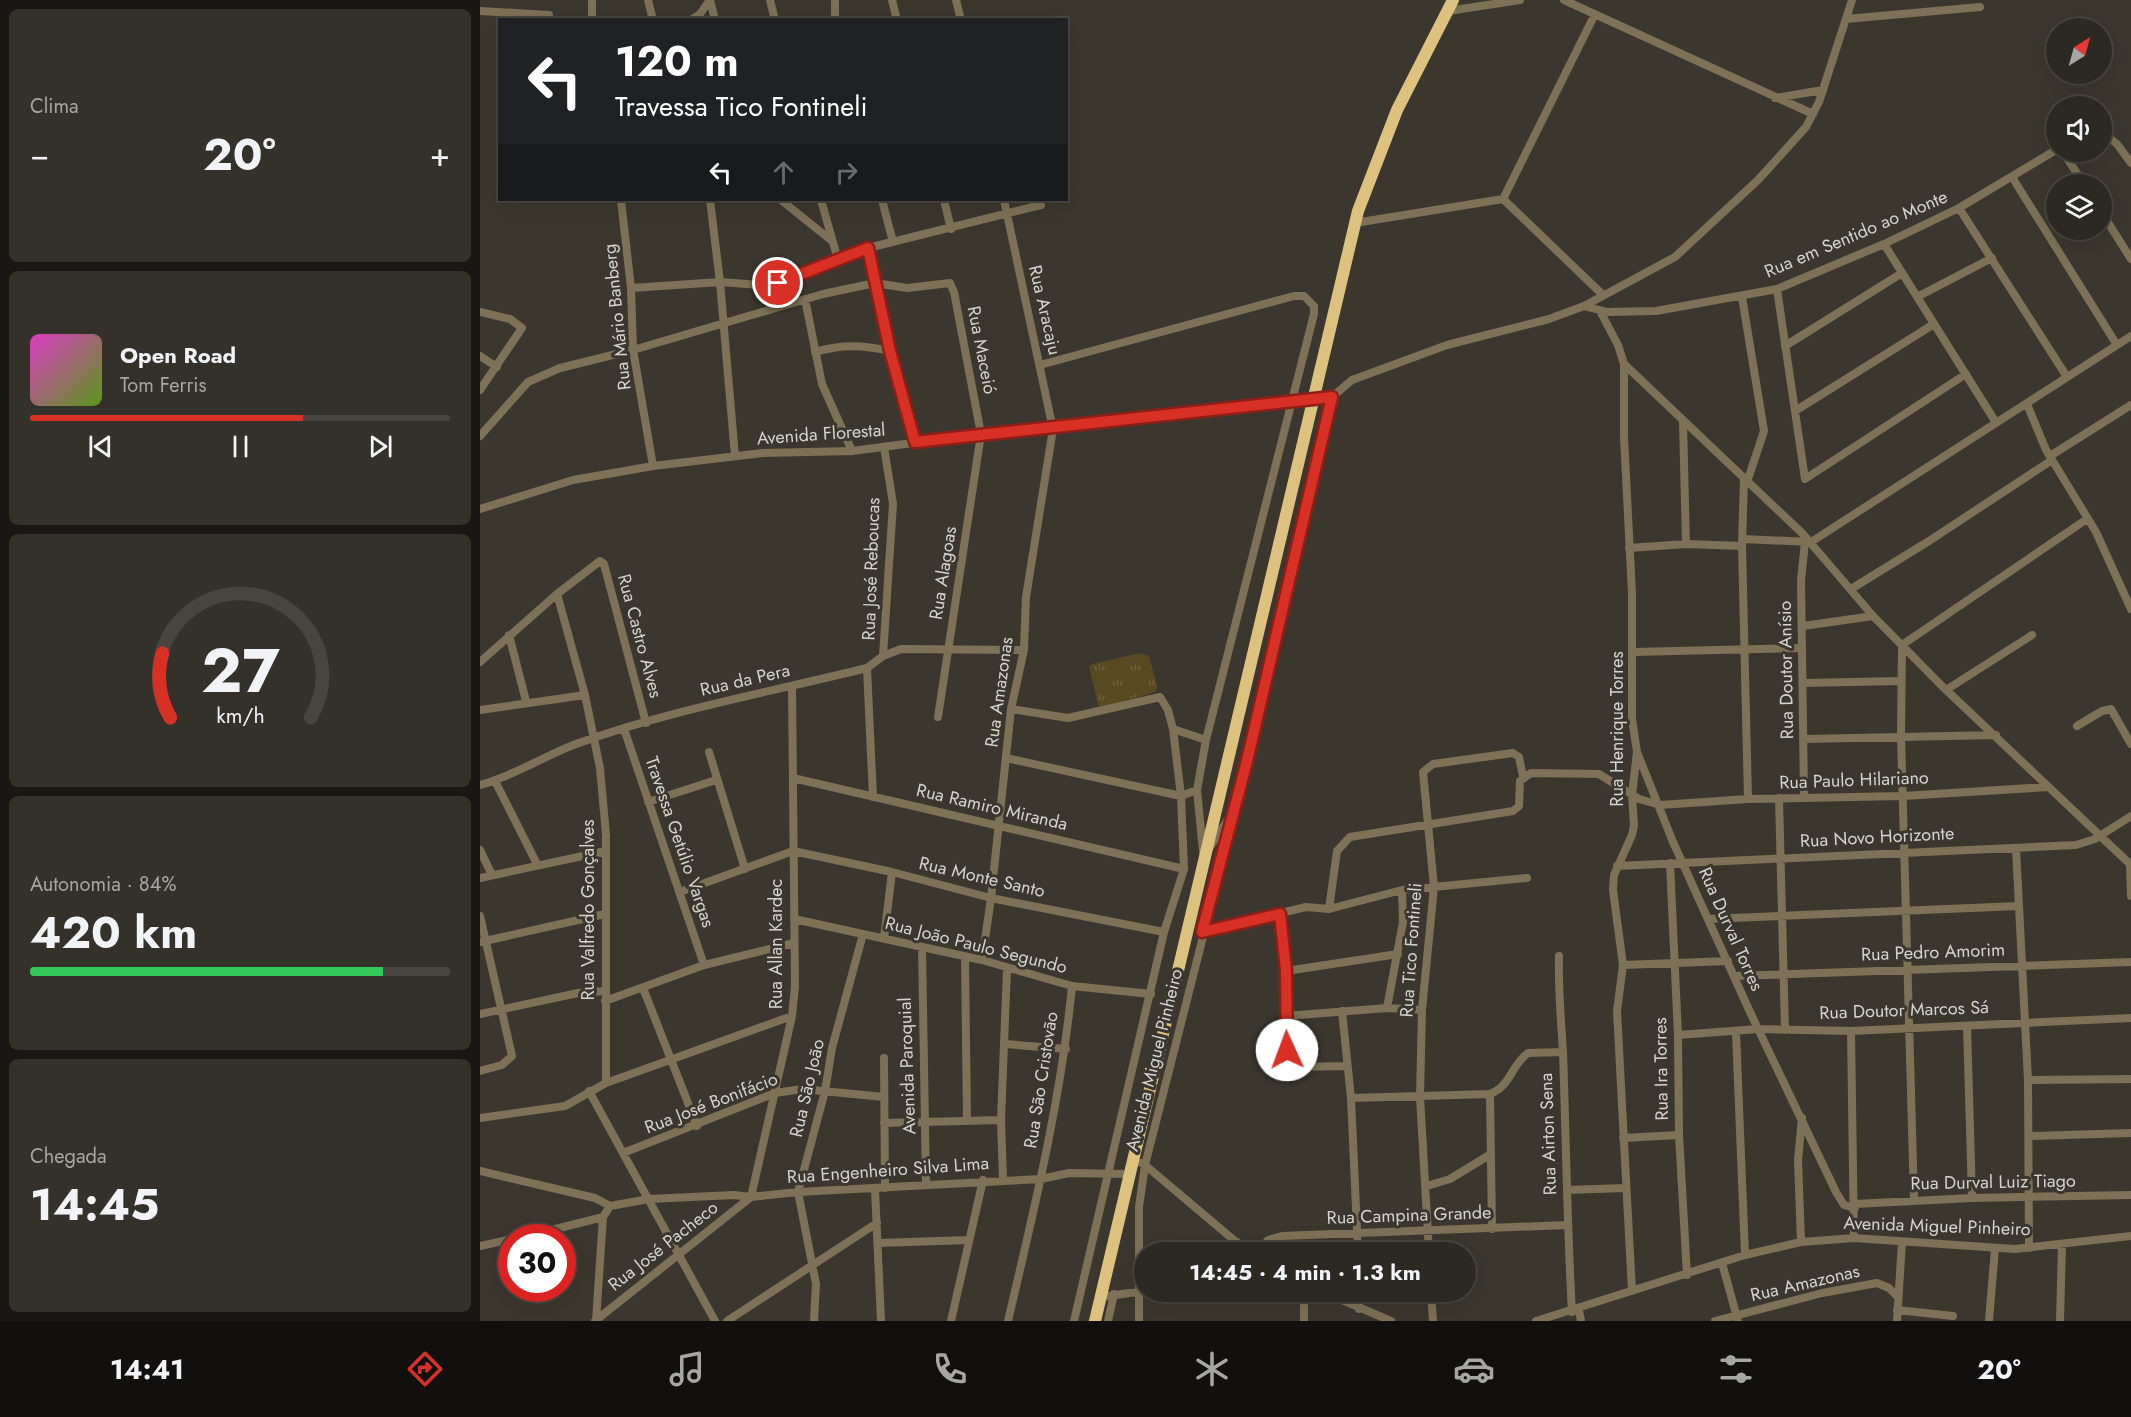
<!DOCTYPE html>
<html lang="pt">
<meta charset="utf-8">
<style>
:root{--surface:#2c2922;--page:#34312a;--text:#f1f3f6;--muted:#a6a6a5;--line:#484540;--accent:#d93025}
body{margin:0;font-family:Jost,sans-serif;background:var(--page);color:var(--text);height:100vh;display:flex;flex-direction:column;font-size:22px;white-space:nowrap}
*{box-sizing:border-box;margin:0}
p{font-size:20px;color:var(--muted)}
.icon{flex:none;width:33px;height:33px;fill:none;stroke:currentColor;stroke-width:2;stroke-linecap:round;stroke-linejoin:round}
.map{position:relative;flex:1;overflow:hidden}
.panel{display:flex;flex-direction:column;gap:9px;padding:9px;background:#181713;width:480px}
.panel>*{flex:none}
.guide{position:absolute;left:18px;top:18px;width:570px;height:183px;border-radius:0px;box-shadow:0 6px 24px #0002,0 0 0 2px var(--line);background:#202124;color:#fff;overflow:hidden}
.needle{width:39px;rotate:37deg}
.controls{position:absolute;left:1566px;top:18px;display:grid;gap:12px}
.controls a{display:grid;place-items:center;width:66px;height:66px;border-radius:50%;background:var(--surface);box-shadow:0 6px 24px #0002,0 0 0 2px var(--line);font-size:30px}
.speed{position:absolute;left:18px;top:1224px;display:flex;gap:12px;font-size:30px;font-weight:700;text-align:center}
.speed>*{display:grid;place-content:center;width:78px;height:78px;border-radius:50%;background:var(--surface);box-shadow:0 6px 24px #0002,0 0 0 2px var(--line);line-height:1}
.speed .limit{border:9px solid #d22;background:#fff;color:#111}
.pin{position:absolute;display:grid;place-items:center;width:51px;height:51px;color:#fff;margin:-26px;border:3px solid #fff;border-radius:50%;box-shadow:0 2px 6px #0007}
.me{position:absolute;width:66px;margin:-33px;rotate:358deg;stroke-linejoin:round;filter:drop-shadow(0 0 4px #0008)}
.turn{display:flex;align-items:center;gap:21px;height:126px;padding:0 18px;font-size:27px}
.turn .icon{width:78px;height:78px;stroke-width:2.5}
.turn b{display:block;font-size:42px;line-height:51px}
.lanes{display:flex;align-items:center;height:57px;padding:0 18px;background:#0003;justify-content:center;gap:30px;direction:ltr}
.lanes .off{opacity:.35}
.big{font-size:45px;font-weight:700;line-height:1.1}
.panel .card{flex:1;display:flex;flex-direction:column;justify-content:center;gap:9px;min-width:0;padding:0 21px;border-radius:9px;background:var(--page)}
.panel .dial{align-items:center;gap:0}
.dial svg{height:156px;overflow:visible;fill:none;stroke:var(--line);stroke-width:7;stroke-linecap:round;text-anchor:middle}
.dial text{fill:var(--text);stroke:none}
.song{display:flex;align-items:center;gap:18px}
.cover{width:72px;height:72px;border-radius:9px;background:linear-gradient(135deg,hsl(310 70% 55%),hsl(90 70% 35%))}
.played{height:6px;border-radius:3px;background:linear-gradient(90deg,var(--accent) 65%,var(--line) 65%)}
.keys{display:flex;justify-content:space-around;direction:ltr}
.heat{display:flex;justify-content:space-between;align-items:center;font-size:33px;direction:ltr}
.charge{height:9px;border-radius:4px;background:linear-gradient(90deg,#34c759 84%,var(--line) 0)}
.trip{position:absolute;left:654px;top:1242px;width:342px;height:60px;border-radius:30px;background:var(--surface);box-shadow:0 6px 24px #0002,0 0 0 2px var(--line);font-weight:700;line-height:60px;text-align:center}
.tabs{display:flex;height:96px;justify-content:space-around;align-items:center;background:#12100e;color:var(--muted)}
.tabs .icon{width:42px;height:42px}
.tabs .on{color:var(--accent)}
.tabs b{font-size:27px;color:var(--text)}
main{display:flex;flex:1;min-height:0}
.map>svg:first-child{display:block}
</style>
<main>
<section class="panel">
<div class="card"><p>Clima</p>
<div class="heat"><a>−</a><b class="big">20°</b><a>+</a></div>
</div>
<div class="card">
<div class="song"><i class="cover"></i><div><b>Open Road</b><p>Tom Ferris</p></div></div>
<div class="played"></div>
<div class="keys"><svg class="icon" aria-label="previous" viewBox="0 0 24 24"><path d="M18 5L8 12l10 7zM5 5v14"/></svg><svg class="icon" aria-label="pause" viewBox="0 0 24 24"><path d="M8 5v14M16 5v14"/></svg><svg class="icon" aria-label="next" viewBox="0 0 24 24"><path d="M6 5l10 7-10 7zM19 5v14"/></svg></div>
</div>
<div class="card dial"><svg viewBox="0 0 100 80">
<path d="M14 69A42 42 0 1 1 86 69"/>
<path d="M14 69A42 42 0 0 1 10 36" stroke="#d93025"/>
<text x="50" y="56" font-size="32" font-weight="700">27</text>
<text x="50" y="72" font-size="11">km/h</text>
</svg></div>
<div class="card"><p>Autonomia · 84%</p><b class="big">420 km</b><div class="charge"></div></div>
<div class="card"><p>Chegada</p><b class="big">14:45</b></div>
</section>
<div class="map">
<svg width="1651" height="1321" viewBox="0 0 1651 1321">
<defs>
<pattern id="park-tufts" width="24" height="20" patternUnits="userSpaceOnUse" patternTransform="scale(1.5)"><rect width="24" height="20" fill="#594920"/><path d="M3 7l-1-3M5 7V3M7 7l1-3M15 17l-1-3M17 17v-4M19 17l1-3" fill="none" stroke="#70623f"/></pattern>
</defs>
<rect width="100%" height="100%" fill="#3b372e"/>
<path fill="url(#park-tufts)" d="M660 653 669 656 677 686 675 692 619 708 609 667 612 664Z"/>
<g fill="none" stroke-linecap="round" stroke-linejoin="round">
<path stroke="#7d7257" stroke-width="8" d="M168 0 173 20
M230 0 235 20
M290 0 295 20
M412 0 417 20
M476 0 481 20
M1084 0 1333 114
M0 11 69 15
M968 11 1040 0
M1366 19 1500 7
M112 20V0
M211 20 220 14 230 0
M355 20V0
M1295 98 1343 90
M1622 132 1637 144 1651 163
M1583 152 1604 184
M1532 177 1637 345
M1023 199 1115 14
M1023 199 1123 295
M141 200 151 288 153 350 173 466
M230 200 240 282 255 456
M301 200 352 241
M341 200 358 260
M402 200 413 242
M464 200 471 229
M1479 208 1587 377
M1622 213 1651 259
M875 223 1023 199
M1404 244 1515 421
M388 248 410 351 434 442
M151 288 240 282 280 285 298 283 388 248 561 205
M1297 289 1325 479 1486 374
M1262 297 1284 431 1267 482
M1437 297 1512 258
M325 299 342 384 372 451
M1104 306 1127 312 1176 311 1297 289 1404 244 1479 208 1576 150
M1120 311 1138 345 1144 364V437L1152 593V719L1157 752 1152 795 1154 826 1152 835 1134 875 1133 890 1143 965 1137 1011 1152 1291
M0 312 30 319 42 328 0 390
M1305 346 1422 273
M335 352C362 344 383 345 410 351
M0 356 17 367
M1144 364 1323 534 1393 616 1462 686 1651 865
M560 365 814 296H824L834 306V314L726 740 717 790 723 851
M1547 404 1566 450 1616 532 1651 609
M1315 411 1454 324
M1203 422 1206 544
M0 436 48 382 80 368 153 350 343 294 395 283 427 288 470 283 474 292 501 434 458 717
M1570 456 1651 405
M1264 479 1262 546 1268 799
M0 509 93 480 173 466 283 453 372 451 501 434 573 429 852 397 872 380 967 345 1069 319 1104 306 1195 257 1278 180 1326 127 1339 102 1372 0
M1263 539 1331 542 1651 336
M1149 548 1206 544 1262 546
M1371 589 1449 541 1572 460
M77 594 105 695 120 768 126 835V1083
M1323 626 1393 616
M29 635 46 701
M1153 652 1322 648
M403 656 413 504 404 447
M0 662 77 594 120 561 124 564 166 723
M387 668 393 797
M1323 683 1420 681
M1466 690 1552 635
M531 709 588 718 680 697 688 710 693 729 701 796 704 869 684 932 594 1321
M0 710 105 695
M1597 726 1622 711 1631 709 1651 744
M144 729 224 965
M693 729 726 740
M1325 739 1516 735
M229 752 265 869
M1157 752 1193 842 1270 1012 1356 1192 1364 1205 1375 1208
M526 758 701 796 717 790
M313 778 704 869
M15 781 57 864
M0 785C34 776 64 756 96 744 190 710 290 692 387 668L403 656 421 649 544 650
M1324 797 1321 580 1325 542
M1299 798 1305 1030
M168 802 236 780
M756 807 665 1165 755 1241 773 1252
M730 847 756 807 852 397
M1536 848 1548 1080 1549 1248
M0 850 12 875
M1190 863 1198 1035 1199 1135 1207 1275
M1650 864 1651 896
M1137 866 1596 845 1615 839 1651 816
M0 878 126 851
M200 892 313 851 412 872 511 898 684 932
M849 909 857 851 870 837 1033 811 1039 806 1040 781 1051 773 1119 774 1159 799 1180 805 1268 799 1423 796 1568 787
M800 913 806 971 808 1067 867 1066
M0 916 32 1056 22 1065 0 1071
M314 919 502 960 592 986 671 994
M1229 919 1539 906
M722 932 826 907 849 909 922 890 1047 878
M404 938 412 872
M0 942 125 914
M442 947 446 1185
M1079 956C1078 988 1081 1020 1083 1052 1086 1138 1087 1225 1092 1312
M485 957 487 1120
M502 960 511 898 531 709 544 650 546 597 573 429 524 200
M1143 965 1248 961
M806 971 918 954
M1256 976 1651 962
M163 988 217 1126
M125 1001 224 965 314 943
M907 1008 923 922 922 890
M862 1011 871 1098 878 1252
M0 1014 98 993 125 991
M806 1016 907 1008 942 1010
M1487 1026 1492 1198
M1371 1031 1374 1238
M1256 1032 1265 1255
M1198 1035 1278 1029 1371 1031 1651 1018
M525 1044 586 1049
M404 1058 405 1188
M1548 1080 1651 1079
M109 1091 235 1321
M1010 1094 1012 1229
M871 1098 1010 1094C1031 1086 1031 1065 1048 1053L1083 1052
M0 1118 85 1106 126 1083 312 1016
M404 1123 521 1120
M1549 1136 1651 1133
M1143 1138 1199 1135
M143 1153 295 1093 322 1089 404 1097
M0 1171 115 1198 130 1206 169 1199 254 1195 271 1197 318 1192 561 1179 589 1173 649 1174
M523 1179 521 1120 527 969
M947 1186 970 1179 1011 1154
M395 1189 401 1321
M1087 1190 1145 1188
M1434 1200 1421 736 1422 645 1607 519
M1375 1204 1492 1198 1651 1195
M40 1238 123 1217
M1321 1242 1318 1160 1322 1118
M398 1243 489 1240
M0 1246 32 1239
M779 1252 788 1240 802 1236 1087 1225
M949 1252 940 1097 942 1010 954 887 943 772 953 764 1033 753 1039 757 1043 776
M1242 1263 1258 1321
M843 1292 911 1321
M879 1292V1309
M951 1292 953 1321
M621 1297 664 1291
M1099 1310 1101 1321
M1417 1310 1473 1316
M115 1321 271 1197 312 1016 315 986 312 687
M116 1321 123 1217 130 1206
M247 1321 397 1223
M334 1321 336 1284 318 1192 345 1091 352 1048 383 934
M471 1321 503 1180
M528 1321C554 1210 581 1100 592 986
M628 1321 634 1294
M659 1321V1207L665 1165 661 1163
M824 1321V1292
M1056 1321 1265 1255 1321 1242 1374 1238 1535 1249 1651 1236
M1235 1321 1342 1293 1397 1283 1409 1288 1418 1297
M1417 1321 1422 1242
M1509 1321 1515 1248
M1580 1321 1582 1245"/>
<path stroke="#ddc17e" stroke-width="12" d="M615 1321 878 211 917 110 973 0"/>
</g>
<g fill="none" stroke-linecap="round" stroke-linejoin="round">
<defs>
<path id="route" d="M298 283 388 248 410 351 435 442 852 397 767 761 722 932 800 914 806 970 807 1050"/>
</defs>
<use href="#route" stroke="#8d1f18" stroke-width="15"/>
<use href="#route" stroke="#d93025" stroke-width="10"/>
</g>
<g text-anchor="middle" stroke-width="6" stroke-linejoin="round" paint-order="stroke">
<g font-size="18" fill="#d5d3ce" stroke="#3b372e">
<text transform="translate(1376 234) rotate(-23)" y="6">Rua em Sentido ao Monte</text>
<text transform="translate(565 310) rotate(77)" y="6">Rua Aracaju</text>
<text transform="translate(137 317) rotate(-96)" y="6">Rua Mário Banberg</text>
<text transform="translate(502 350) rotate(79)" y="6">Rua Maceió</text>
<text transform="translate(341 434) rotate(-4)" y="6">Avenida Florestal</text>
<text transform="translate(391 569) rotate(-88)" y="6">Rua José Reboucas</text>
<text transform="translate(463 573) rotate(-81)" y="6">Rua Alagoas</text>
<text transform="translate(160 636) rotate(75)" y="6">Rua Castro Alves</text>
<text transform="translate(1306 670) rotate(-91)" y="6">Rua Doutor Anísio</text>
<text transform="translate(265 680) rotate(-13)" y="6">Rua da Pera</text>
<text transform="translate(519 692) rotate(-82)" y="6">Rua Amazonas</text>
<text transform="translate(1137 729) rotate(-90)" y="6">Rua Henrique Torres</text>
<text transform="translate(1374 780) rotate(-2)" y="6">Rua Paulo Hilariano</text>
<text transform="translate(512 807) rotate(13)" y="6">Rua Ramiro Miranda</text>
<text transform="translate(1397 837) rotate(-3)" y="6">Rua Novo Horizonte</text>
<text transform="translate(200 842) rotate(71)" y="6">Travessa Getúlio Vargas</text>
<text transform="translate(502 877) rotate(13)" y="6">Rua Monte Santo</text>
<text transform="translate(108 910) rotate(-90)" y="6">Rua Valfredo Gonçalves</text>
<text transform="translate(1251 929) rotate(66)" y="6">Rua Durval Torres</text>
<text transform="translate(296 944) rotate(-90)" y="6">Rua Allan Kardec</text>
<text transform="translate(496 945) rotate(14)" y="6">Rua João Paulo Segundo</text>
<text transform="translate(931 950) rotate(-86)" y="6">Rua Tico Fontineli</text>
<text transform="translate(1453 952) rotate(-2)" y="6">Rua Pedro Amorim</text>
<text transform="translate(1424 1010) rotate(-2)" y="6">Rua Doutor Marcos Sá</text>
<text transform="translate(674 1060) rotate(-76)" y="6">Avenida Miguel Pinheiro</text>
<text transform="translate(427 1066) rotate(-92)" y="6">Avenida Paroquial</text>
<text transform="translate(1181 1069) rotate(-91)" y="6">Rua Ira Torres</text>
<text transform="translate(561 1080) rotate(-81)" y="6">Rua São Cristovão</text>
<text transform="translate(327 1088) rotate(-77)" y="6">Rua São João</text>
<text transform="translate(231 1103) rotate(-21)" y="6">Rua José Bonifácio</text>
<text transform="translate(1068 1134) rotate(-92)" y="6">Rua Airton Sena</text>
<text transform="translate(408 1170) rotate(-4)" y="6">Rua Engenheiro Silva Lima</text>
<text transform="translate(1513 1182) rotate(-1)" y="6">Rua Durval Luiz Tiago</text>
<text transform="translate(929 1215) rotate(-2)" y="6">Rua Campina Grande</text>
<text transform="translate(1457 1226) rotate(2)" y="6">Avenida Miguel Pinheiro</text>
<text transform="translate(183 1246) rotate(-38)" y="6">Rua José Pacheco</text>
<text transform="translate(1325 1283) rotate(-13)" y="6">Rua Amazonas</text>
</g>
</g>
</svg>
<div class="controls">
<a><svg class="needle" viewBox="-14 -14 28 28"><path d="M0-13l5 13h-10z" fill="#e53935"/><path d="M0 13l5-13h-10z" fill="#a6a6a5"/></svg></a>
<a><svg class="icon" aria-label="sound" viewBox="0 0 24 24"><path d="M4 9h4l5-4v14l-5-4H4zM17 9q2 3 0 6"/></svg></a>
<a><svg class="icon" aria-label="layers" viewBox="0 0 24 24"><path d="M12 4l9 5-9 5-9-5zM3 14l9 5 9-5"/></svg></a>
</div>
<div class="speed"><div class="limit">30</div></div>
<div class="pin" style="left:298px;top:283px;background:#d93025"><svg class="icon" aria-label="arrive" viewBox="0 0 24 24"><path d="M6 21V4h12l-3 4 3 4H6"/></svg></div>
<svg class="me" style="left:807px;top:1050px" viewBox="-20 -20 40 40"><circle r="19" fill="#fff"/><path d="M0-13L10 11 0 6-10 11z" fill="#d93025"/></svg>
<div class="trip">14:45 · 4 min · 1.3 km</div>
<div class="guide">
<div class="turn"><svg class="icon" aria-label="left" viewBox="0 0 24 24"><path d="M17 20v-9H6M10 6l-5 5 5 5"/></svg><div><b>120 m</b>Travessa Tico Fontineli</div></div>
<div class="lanes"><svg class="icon" aria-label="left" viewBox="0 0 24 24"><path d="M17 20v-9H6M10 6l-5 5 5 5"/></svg><svg class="icon off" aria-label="ahead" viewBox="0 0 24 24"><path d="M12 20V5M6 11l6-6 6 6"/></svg><svg class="icon off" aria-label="right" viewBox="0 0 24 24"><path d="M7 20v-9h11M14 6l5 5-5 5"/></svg></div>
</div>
</div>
</main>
<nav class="tabs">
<b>14:41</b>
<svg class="icon on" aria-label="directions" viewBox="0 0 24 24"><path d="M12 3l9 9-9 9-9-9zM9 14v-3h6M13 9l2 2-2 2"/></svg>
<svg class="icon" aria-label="music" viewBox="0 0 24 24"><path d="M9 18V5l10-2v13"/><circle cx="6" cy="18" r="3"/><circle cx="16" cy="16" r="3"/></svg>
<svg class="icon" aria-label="phone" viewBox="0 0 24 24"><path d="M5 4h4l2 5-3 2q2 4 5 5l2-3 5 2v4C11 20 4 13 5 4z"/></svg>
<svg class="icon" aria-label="climate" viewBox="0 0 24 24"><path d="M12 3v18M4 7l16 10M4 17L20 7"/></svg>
<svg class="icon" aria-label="car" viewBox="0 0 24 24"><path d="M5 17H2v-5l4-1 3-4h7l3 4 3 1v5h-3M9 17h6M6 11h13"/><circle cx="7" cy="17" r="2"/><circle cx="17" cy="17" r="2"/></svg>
<svg class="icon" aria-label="filters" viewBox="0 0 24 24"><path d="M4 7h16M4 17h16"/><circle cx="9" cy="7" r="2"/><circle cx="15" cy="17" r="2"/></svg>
<b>20°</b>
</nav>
